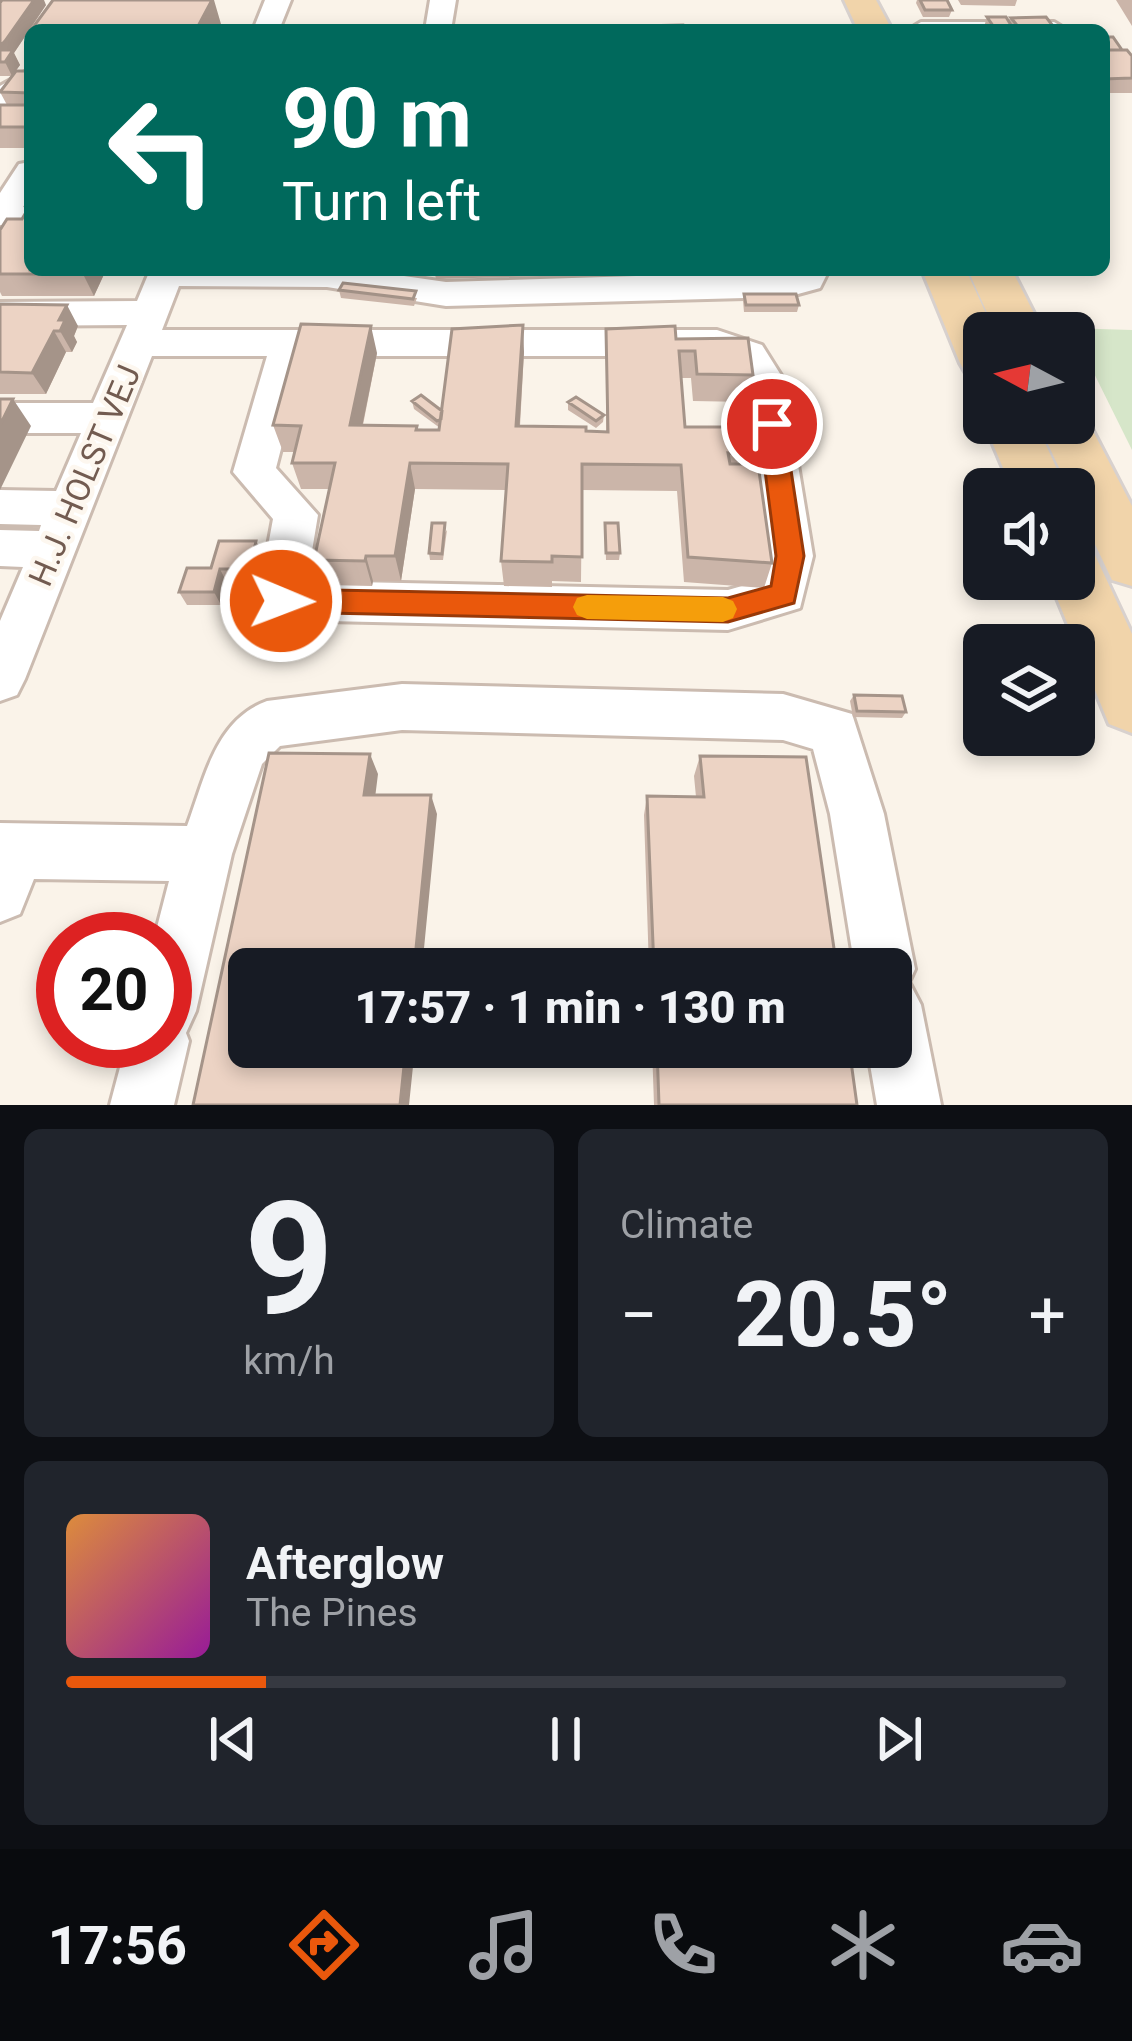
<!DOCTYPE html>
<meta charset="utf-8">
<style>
:root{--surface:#171b24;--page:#20242c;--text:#f1f3f6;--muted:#9ea1a6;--line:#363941;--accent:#ea580c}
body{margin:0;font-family:Roboto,sans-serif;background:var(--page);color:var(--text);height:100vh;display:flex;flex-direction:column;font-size:45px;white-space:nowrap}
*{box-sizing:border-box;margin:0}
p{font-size:39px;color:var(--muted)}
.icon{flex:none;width:66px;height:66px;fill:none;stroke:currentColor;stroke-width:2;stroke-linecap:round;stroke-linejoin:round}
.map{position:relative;height:1105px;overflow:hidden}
.panel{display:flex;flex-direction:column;gap:24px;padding:24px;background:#0d0f14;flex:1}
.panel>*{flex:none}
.top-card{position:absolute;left:24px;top:24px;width:1086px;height:252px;border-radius:18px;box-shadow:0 6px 18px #0003;background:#00695c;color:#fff;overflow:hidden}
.needle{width:78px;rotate:277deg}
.buttons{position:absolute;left:963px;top:312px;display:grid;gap:24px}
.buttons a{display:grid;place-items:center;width:132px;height:132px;border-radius:18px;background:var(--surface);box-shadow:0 6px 18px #0003;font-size:60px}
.speed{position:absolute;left:36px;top:912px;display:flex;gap:24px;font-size:60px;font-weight:700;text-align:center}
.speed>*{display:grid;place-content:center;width:156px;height:156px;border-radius:50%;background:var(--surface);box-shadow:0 6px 18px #0003;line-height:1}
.speed .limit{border:18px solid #d22;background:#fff;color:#111}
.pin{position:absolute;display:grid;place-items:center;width:102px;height:102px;color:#fff;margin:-51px;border:6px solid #fff;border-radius:50%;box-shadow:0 3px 12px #0007}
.me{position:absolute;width:132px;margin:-66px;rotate:91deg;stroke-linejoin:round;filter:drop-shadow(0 0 9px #0008)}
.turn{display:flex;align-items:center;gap:42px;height:252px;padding:0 60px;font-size:54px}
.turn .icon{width:156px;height:156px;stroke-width:2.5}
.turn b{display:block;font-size:84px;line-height:102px}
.big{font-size:90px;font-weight:800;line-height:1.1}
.panel .widget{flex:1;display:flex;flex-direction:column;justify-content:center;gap:18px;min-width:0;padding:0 42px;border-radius:18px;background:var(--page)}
.panel .dial{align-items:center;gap:0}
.dial b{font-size:156px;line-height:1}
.song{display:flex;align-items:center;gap:36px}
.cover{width:144px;height:144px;border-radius:18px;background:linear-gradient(135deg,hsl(30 70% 55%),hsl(300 70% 35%))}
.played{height:12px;border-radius:6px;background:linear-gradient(90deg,var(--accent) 20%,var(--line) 20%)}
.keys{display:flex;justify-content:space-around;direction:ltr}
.heat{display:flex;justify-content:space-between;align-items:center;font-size:66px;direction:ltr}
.panel .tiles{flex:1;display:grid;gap:24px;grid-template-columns:1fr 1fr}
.widget:last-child{grid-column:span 2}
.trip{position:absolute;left:228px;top:948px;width:684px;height:120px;border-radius:18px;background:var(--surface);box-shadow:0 6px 18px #0003;font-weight:800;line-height:120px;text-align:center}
.tabs{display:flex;height:192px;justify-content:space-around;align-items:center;background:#090b0e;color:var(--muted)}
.tabs .icon{width:84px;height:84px}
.tabs .selected{color:var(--accent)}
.tabs b{font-size:54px;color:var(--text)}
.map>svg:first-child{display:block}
</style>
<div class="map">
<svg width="1132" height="1105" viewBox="0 0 1132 1105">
<rect width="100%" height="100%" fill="#faf3e9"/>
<path fill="#d6e6c9" d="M1068 328 1132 330V450L1074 333Z"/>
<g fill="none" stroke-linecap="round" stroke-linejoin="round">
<defs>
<path id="minor" d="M265 0H291L279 30H253Z
M430 0H456L451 30H425Z
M921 22H1054L1067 30H908Z
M30 69V88L19 100 30 101V119L0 116V86Z
M30 162V196L23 207 30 208V228L0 225V193L19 164Z
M150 270H362L446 282 829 270 820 288 787 297 446 306 327 287 179 286 162 330H717L762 345 784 380 813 556 800 608 728 630 281 620 265 614 258 600 273 519 233 472 267 356H152L25 679 17 695 0 701V621L23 567 0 566V530L39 531 41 525 0 524V490L56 491 81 433H0V403H93L127 325 0 326V302L137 301ZM305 356H714L735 363 746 380 767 556 763 580 728 590 307 581 318 515 276 468Z
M402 684 783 694 852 714 884 814 915 969 909 982 921 1005 941 1105H877L867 1047H891V969H855L830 814 813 749 783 740 402 730 280 746 262 764 232 854 196 1011 186 1033 189 1041 174 1105H110L127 1041H165V939H154L169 881 34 879 20 914 0 922V823L187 826C205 778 215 720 267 701Z"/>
<path id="major" d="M844 0H876L892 30H858Z
M922 270H966L995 333H984V380L967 375 960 363Z
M968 270H1012L1044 333H996Z
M1074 407 1082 410 1132 506V586L1112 580 1074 500V489H1069L1038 423H1074Z
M984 423H1036L1066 489H1012Z
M1074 546 1094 553 1132 634V733L1109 724 1049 579H1074Z"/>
</defs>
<use href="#minor" stroke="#cbbbb0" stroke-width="6"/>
<use href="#major" stroke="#d8d1ce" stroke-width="6"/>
<use href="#minor" fill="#fff" fill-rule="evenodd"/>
<use href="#major" fill="#f1d4aa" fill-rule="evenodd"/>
</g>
<path fill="#cbb5a9" d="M917 0H947L952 10 949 17H923L916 3Z
M958 0H1017L1015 6 961 5Z
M1116 0H1132V26Z
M0 3 46 5 14 53 20 65 12 76H0Z
M987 17 1009 23 1011 18 1056 30H983Z
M1104 37 1132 56V93H1104Z
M30 71V148H0V105H7L0 92Z
M0 230 106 270 94 296H2L0 292Z
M434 270H775L436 279Z
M1049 270H1079L1077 274 1049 272Z
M339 290 417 298 414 306 341 298Z
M744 294 799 305 797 312H744L743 301Z
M0 304 78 326 74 336 77 342 72 352H66L46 394H0Z
M606 329 676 339 753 375 747 402 693 401 691 378H681L685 427 726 440 740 454 737 464 772 563 764 588 684 582 677 491 582 490 581 582 552 581V587L504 586 501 561 506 490 415 489 401 581H373L372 586 324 585 314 560 330 489H301L292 463 295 452H283L273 425 377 353 363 425 439 430 440 428 414 409 412 401 442 411 524 352 520 426 606 432Z
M568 402 604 415 603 422 596 428 568 410Z
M605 523 620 553 619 560H606Z
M447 530 443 560H430L429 553Z
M256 541 263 555 256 582 227 583 221 605H187L179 592 211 568Z
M854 695 906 712 902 718 853 717 850 701Z
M700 756 837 969H649L644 815 647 796 696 797 694 776Z
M652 1047H849L857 1105H654Z"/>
<path fill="#a59489" d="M34 0H44L46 5 14 53 20 65 12 76 5 62H0V46Z
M212 0H214L221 24 218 30H196Z
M85 270H106L94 296 83 274Z
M67 305 78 326 74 336 77 342 72 352 60 331 59 320Z
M523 325 524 352 518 452 516 426Z
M371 326 377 353 357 452 350 425Z
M54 331 66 352 46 394 32 373Z
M13 399 31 426 0 490V425Z
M410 463 415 489 401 581 395 556Z
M256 541 263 555 256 582 250 569Z
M366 556 373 581 372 586 365 561Z
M220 569 227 583 221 605 214 592Z
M370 754 378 774 373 814 364 795Z
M431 795 437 814 422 969H414Z
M406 1047H415L409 1105H400Z"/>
<path fill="#ecd3c4" stroke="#a59489" stroke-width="3" d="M2 0H34L5 41 0 46V3Z
M53 0H212L196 30H31Z
M920 0H947L952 10H925Z
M987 17H1006L1014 30H996Z
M1046 17 1056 30H1021L1011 18Z
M683 25 684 30H640L639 26Z
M1104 37H1113L1122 50H1104Z
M0 50H13L5 62H0Z
M1104 50H1127L1132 56V78L1104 79V61H1106Z
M16 71H30V93L0 92Z
M0 105H30V127H0Z
M25 214H30V270H85L83 274H0V230L7 219H22Z
M343 283 416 291 413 299 339 290Z
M744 294H796L799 305H746Z
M0 304 67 305 59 320H65L60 331H54L32 373 0 372Z
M301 324 371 326 350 425 417 426 416 430H439L452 329 523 325 516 426 586 427V431L608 432 606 329 675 326 676 339 748 338 753 375 697 374 695 351H679L685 427H725L726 440H738L740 454 728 453 730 464H758L772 563 688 557 681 465 582 464V557L552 556V562L501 561 508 464 410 463 395 556H366L365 561 314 560 335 463H292L301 426 273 425Z
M421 395 442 411 441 419 437 421 412 401Z
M576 397 604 415 596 421 568 402Z
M0 399H13L0 425Z
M432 523H445L442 554 429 553Z
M605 523H618L620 553H606Z
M219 541H256L250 569H220L214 592H179L187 568H211Z
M854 695 902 696 906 712 857 711Z
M269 753 370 754 364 795H431L414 969H249V1047H406L400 1105H193Z
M700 756 806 757 837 969H654L647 796 704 797Z
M657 1047H849L857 1105H659Z"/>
<path fill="#ea580c" stroke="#983908" stroke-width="3" d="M772 415 784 424 804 556 794 603 728 622 281 612 271 609 267 601 271 592 281 589 728 598 771 586 776 556 759 424Z"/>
<path fill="#f59e0b" d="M587 595 723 597 733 601 737 609 733 618 723 622 587 619 577 615 573 607 577 598Z"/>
<g text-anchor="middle" stroke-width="9" stroke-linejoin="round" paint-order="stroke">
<g font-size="33" fill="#725b50" stroke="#fdf7ef">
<text transform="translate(84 475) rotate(-67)" y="12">H.J. HOLST VEJ</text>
</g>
</g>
</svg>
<div class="buttons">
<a><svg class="needle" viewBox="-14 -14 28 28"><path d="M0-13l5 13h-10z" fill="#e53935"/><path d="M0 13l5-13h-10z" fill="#9ea1a6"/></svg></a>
<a><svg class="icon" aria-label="sound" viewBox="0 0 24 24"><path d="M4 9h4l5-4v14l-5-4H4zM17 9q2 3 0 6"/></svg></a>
<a><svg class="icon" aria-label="layers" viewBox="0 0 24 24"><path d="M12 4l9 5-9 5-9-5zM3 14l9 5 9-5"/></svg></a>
</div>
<div class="speed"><div class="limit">20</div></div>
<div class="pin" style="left:772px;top:424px;background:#d93025"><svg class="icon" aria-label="arrive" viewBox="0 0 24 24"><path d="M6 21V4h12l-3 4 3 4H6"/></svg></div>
<svg class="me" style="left:281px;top:601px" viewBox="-20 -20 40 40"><circle r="17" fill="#ea580c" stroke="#fff" stroke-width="3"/><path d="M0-11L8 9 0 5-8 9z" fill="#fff"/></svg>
<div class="trip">17:57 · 1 min · 130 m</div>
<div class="top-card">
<div class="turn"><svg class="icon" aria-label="left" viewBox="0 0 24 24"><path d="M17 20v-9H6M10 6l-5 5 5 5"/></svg><div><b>90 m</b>Turn left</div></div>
</div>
</div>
<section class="panel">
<div class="tiles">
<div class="widget dial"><b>9</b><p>km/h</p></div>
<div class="widget"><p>Climate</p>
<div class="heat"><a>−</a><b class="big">20.5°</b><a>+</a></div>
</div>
<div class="widget">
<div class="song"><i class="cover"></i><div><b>Afterglow</b><p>The Pines</p></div></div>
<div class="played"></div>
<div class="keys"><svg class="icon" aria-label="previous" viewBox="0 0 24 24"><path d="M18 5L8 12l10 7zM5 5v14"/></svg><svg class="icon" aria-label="pause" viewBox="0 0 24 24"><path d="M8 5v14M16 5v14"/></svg><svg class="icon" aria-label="next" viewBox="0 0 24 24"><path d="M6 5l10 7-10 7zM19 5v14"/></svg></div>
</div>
</div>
</section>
<nav class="tabs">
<b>17:56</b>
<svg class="icon selected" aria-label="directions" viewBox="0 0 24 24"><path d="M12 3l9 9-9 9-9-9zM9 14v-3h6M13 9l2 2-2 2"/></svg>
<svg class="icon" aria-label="music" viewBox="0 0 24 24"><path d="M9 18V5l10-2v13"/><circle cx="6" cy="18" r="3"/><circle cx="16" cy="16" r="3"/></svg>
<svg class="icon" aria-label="phone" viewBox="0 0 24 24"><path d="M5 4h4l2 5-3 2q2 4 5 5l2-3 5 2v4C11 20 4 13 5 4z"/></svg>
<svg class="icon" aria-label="climate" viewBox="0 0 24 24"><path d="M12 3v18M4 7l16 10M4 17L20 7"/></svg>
<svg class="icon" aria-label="car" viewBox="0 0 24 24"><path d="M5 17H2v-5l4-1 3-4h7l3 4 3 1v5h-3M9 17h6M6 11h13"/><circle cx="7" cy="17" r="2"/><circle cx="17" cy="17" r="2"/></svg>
</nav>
